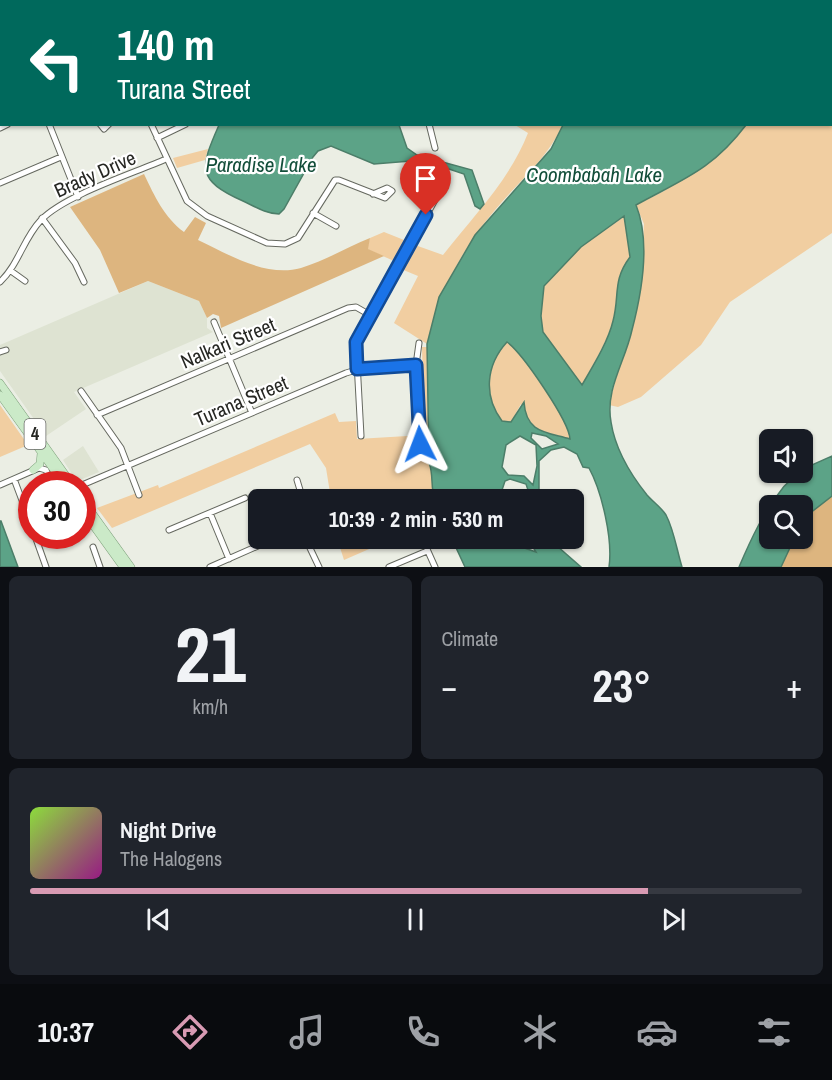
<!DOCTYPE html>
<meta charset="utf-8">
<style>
:root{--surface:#171b24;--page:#20242c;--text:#f1f3f6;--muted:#9ea1a6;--line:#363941;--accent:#d89ab3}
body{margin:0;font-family:"Archivo Narrow",sans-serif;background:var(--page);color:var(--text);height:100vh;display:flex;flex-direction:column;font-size:22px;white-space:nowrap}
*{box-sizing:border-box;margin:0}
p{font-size:20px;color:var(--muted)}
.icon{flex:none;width:33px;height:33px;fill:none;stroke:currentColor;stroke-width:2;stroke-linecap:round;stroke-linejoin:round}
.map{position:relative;height:567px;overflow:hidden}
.panel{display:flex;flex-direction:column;gap:9px;padding:9px;background:#0d0f14;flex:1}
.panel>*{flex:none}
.banner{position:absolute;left:0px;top:0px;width:832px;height:126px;box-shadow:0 2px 4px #0004;background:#00695c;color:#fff;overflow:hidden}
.buttons{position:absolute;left:759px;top:429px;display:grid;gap:12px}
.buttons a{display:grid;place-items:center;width:54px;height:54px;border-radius:9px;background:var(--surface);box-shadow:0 2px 4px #0004;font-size:30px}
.speed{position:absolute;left:18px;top:471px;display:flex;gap:12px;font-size:30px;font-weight:700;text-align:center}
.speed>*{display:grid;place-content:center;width:78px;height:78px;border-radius:50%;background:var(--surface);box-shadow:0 2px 4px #0004;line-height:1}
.speed .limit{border:9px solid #d22;background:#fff;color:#111}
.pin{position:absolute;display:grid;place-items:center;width:51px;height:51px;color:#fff;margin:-62px -26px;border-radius:50% 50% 50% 0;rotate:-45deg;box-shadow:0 0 6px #0007}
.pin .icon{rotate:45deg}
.me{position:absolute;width:66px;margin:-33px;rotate:357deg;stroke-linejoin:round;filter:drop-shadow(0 0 4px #0008)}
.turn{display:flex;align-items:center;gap:21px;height:126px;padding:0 18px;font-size:27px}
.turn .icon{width:78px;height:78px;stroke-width:2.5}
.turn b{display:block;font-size:42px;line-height:51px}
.big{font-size:45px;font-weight:800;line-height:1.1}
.panel .widget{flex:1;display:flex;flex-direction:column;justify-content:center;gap:9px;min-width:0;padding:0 21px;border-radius:9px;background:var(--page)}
.panel .dial{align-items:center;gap:0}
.dial b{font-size:78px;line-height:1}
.song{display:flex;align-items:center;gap:18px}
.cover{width:72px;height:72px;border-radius:9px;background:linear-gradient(135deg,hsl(90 70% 55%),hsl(310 70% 35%))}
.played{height:6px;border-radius:3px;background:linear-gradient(90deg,var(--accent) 80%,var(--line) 80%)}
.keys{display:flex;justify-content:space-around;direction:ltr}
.heat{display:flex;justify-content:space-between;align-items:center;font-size:33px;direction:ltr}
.panel .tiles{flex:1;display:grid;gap:9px;grid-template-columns:1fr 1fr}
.widget:last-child{grid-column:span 2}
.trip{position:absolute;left:248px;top:489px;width:336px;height:60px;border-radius:9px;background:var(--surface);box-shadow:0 2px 4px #0004;font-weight:800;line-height:60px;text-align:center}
.tabs{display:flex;height:96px;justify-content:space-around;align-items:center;background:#090b0e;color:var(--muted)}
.tabs .icon{width:42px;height:42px}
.tabs .current{color:var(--accent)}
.tabs b{font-size:27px;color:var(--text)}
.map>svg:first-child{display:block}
</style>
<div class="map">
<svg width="832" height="567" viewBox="0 0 832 567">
<rect width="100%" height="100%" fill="#ebeee4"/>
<path fill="#dee3d2" d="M148 281 199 301 207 318V328L213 332 74 392 86 409 46 436 0 371V345Z
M83 446 99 472 80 480H76L63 460Z"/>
<path fill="#f1cea1" d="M820 0H832V233L730 302 701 345 641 397 618 407 609 405 640 286 644 224 636 205 664 191 739 134 746 125 831 124V2Z
M515 125H563C545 161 520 180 495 210 461 250 439 293 427 344L394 323 418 276 401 269 415 245 443 255C474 215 509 181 528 133Z
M208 149 205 160 177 168 173 158Z
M625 216 630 257C612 281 620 295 613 321 607 343 592 365 582 386L543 332 541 316 544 286 581 247Z
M384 232 404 240 394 261 367 249 370 238Z
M507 342C524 355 568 419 570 439 546 440 528 426 521 404L511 422 502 421C483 397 485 364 507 342Z
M422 347H427L429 462 433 473 432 493 412 495V499H331L326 468 310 444 112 528 97 508 158 485 159 488 335 413 339 422 356 421 357 439 424 435Z
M0 405 28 445 0 457Z
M337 538H392V539L344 560Z"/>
<path fill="#ddb57f" d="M144 174C155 197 164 217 184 232L195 217 206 223 198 240C228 254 266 278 301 268 324 261 348 247 370 238L368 249 384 256 221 328 219 316 213 314 207 318 199 301 148 281 119 293 100 250 70 207Z
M832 496V567H781L794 539 802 538C803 518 814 506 832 496Z"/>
<path fill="#5ca387" stroke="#4c7e69" stroke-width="1.5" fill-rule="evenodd" d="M219 125H399L407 148 417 155 472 170 484 204 480 209 475 206 464 174 431 163 411 161 374 164 331 146 318 151 313 157 284 209 279 214C266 214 254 206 243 201 196 180 200 168 219 125Z
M563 125H746C712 170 683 179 636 205 651 242 642 292 632 330 625 362 605 389 611 422 615 448 631 475 647 495 653 502 661 507 666 515 674 530 677 551 682 567H609C613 540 602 492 589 468L583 467 577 454 564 447 551 450 539 461V499H531L526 484 510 479 505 481 499 499H435C430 488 434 475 429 463L427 344 439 297 475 235 551 149ZM624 216 630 257C612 281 620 295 613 321 608 342 593 366 582 385L543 332 541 316 544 286 581 247ZM507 342C523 354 569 421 570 439 546 432 526 433 524 402L511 422 502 421C483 396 486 365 507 342ZM532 433 546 436 558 444 542 449 531 438ZM520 436 536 445 537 466 533 485 524 476 508 475 502 467 506 445Z
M832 456V496L809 514 803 524 802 506H770V538L794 539 781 567H739C751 539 763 513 782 489 788 480 801 475 805 468Z
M0 521H1L18 567H0Z
M452 539H513L519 546 536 552 528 539H549L581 567H465Z"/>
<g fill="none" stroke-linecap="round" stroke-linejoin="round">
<defs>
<path id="minor" d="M58 0V2
M106 0V2
M159 0V2
M211 0V2
M263 0 264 2
M317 0V2
M370 0 371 2
M564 0 565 2
M591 2 592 0
M0 7 2 10
M0 63 2 64
M49 124 78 197
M100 124 104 129 109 124
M151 124 187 201 207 216 267 243 285 244 298 238 335 180H339L385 198 392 191 387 188 373 194
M429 124 435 148
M0 128 8 124
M157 138 186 124
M0 183 61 157
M313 213 336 226
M42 218 75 263 84 282
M11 271 25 281
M0 282C19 264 23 239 41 220 65 195 132 174 166 159
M214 322 252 413
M419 343 416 365 420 444
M0 352 6 350
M81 391 121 448 139 495
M97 415 348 308 356 307 370 315
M361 436 356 343 441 189 445 178
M14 479 32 527
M297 480 303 500
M0 485 39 468 46 470 52 484
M82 485 346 373 366 367 416 365
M210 513 229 559
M169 530 245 498
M35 536 46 567
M298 538 309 546 319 567
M422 538 435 567
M93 547 100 567
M210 567 276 538
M389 567 427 551"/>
<path id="major" d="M0 383 72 484
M0 395 64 484
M33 470 40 464 41 453
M82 499 131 567
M82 510 123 567"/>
</defs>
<use href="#minor" stroke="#65685f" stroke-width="7"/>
<use href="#major" stroke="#7a9d77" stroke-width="8"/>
<use href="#minor" stroke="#fff" stroke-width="5"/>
<use href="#major" stroke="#cbeac8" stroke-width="7"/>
</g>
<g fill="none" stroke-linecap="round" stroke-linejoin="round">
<defs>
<path id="route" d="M420 444 416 365 357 369 356 342 426 215"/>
</defs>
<use href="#route" stroke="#114b97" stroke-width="15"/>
<use href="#route" stroke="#1a73e8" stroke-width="10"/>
</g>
<g text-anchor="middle" stroke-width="4.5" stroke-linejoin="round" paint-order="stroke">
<rect fill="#fff" stroke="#676865" stroke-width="1.5" x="24.5" y="419" width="21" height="30" rx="4.5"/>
<g font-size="18" font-weight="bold" fill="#262723">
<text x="35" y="440">4</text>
</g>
<g font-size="20" fill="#262723" stroke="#fff">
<text transform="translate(95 174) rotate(-24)" y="7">Brady Drive</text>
<text transform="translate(228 343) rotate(-23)" y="7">Nalkari Street</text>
<text transform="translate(241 401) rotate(-23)" y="7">Turana Street</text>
</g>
<g font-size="21" font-style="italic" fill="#134e3a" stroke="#fff">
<text x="261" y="172">Paradise Lake</text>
<text x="594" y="182">Coombabah Lake</text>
</g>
</g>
</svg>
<div class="buttons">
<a><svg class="icon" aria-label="sound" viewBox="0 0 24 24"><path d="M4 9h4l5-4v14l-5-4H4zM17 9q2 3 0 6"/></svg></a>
<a><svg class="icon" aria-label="search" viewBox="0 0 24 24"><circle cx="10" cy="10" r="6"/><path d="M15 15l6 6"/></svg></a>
</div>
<div class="speed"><div class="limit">30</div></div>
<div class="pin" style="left:426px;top:215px;background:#d93025"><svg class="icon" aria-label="arrive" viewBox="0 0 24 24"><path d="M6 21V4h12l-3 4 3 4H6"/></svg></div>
<svg class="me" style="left:420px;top:444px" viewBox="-20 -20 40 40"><path d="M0-17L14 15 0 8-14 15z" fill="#1a73e8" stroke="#fff" stroke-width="4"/></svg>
<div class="trip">10:39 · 2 min · 530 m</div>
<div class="banner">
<div class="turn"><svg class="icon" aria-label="left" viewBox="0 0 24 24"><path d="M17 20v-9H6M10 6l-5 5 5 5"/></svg><div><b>140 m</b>Turana Street</div></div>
</div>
</div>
<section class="panel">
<div class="tiles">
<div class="widget dial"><b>21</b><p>km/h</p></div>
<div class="widget"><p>Climate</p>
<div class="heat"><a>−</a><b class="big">23°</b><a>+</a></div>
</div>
<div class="widget">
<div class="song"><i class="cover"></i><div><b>Night Drive</b><p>The Halogens</p></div></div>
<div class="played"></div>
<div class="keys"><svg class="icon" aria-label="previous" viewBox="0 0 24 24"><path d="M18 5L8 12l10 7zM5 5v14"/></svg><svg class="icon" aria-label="pause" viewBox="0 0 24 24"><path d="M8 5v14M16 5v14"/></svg><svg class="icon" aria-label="next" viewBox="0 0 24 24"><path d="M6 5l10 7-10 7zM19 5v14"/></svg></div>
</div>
</div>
</section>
<nav class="tabs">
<b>10:37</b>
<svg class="icon current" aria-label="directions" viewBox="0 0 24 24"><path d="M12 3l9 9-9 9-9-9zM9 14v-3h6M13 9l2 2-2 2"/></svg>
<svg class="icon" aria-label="music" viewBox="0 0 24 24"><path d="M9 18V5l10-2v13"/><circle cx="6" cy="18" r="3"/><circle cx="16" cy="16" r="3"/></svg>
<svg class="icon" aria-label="phone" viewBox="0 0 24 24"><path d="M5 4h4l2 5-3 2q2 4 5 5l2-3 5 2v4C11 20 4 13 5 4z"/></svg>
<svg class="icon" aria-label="climate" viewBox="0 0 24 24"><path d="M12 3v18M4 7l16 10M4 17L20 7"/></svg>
<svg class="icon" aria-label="car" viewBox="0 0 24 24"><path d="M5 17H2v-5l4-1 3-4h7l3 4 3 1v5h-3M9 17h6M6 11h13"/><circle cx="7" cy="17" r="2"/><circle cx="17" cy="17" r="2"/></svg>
<svg class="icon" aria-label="filters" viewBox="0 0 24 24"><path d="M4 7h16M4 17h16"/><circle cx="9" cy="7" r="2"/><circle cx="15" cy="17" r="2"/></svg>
</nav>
